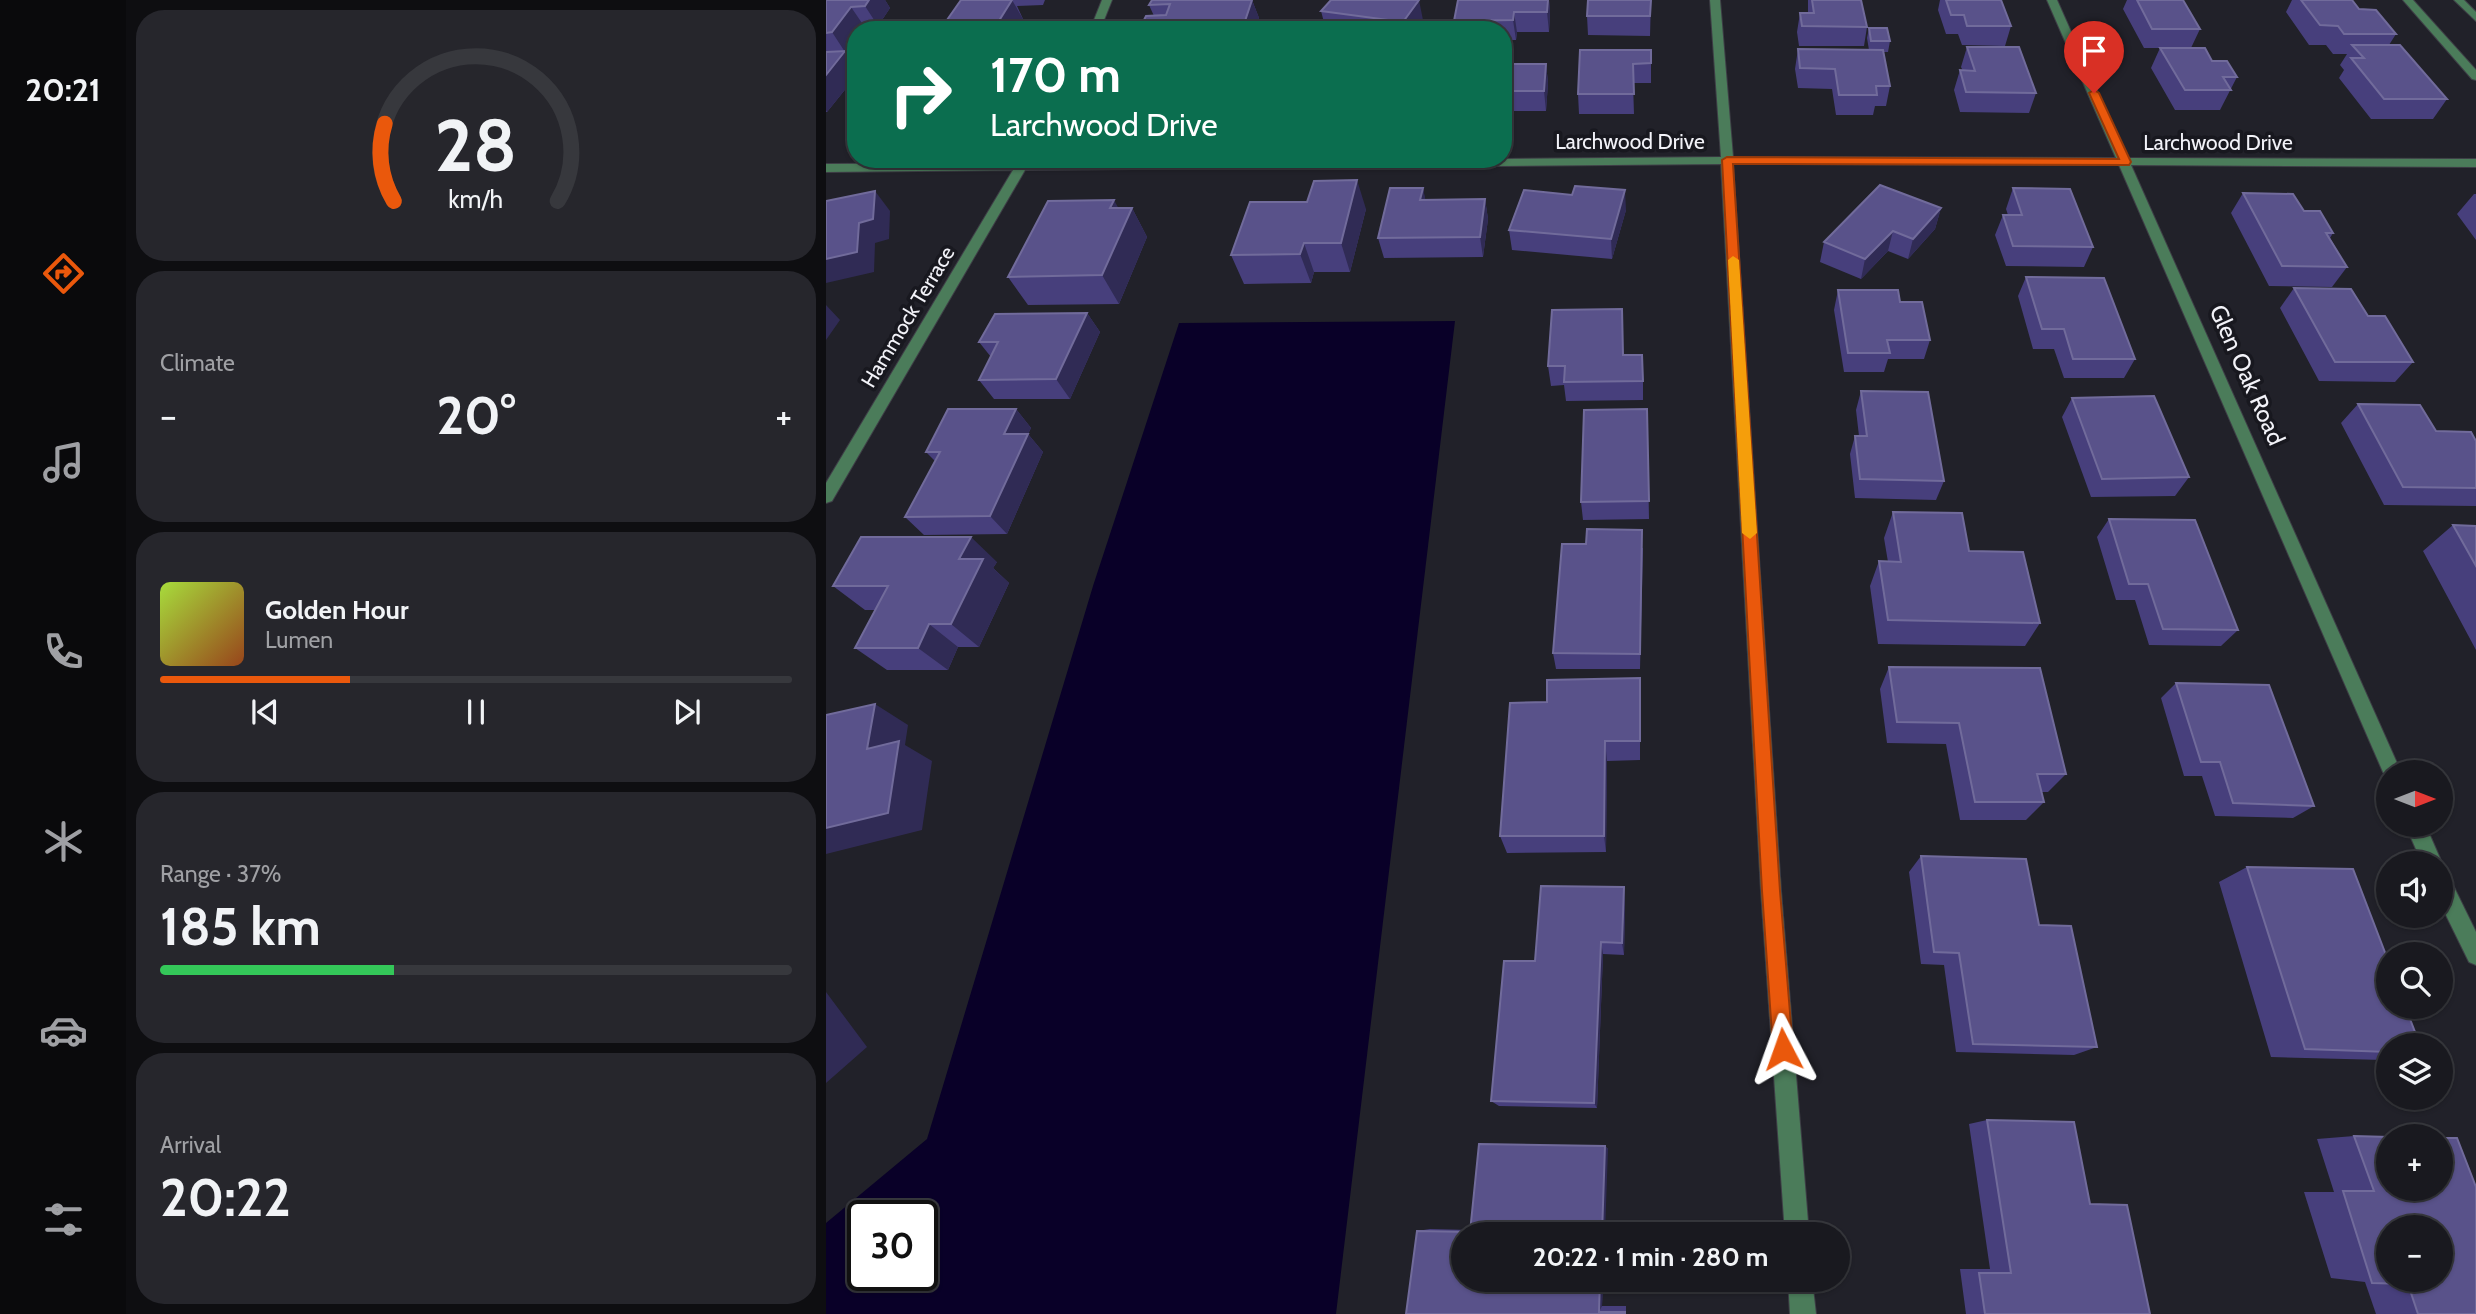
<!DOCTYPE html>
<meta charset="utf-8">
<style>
:root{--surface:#19191f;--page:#26262c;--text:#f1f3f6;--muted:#9fa0a4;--line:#37383d;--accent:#ea580c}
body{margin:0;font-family:Cabin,sans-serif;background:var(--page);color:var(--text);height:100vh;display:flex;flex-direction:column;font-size:26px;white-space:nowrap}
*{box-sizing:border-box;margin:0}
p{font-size:23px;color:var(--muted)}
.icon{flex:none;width:38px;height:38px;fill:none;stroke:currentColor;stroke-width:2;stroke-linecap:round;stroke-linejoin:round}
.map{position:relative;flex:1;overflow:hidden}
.drawer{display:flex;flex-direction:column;gap:10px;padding:10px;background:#0e0e11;width:700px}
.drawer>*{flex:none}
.banner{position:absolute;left:21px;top:21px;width:665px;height:147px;border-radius:28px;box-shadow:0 2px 5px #0004,0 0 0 2px var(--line);background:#0b6e4f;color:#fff;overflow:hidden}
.needle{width:46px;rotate:90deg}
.tools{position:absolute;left:1550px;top:760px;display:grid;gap:14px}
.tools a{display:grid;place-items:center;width:77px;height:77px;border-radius:50%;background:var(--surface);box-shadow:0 2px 5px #0004,0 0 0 2px var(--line);font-size:35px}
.speed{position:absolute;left:21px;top:1200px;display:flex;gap:14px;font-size:35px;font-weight:700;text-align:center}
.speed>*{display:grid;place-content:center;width:91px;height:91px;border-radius:50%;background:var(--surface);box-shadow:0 2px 5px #0004,0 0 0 2px var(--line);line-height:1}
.speed .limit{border:4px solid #111;border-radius:10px;background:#fff;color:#111}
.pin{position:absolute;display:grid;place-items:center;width:60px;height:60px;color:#fff;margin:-72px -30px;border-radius:50% 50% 50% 0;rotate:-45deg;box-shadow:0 0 7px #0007}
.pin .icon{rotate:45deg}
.me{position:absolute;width:77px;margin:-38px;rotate:356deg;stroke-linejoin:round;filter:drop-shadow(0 0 5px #0008)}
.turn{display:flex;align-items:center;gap:24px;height:147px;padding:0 28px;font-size:32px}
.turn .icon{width:91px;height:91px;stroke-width:2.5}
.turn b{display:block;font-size:49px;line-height:60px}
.big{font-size:52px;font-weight:700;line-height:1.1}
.drawer .widget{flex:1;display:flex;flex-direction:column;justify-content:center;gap:10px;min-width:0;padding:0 24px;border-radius:28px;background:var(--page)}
.drawer .dial{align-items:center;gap:0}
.dial svg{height:182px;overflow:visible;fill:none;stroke:var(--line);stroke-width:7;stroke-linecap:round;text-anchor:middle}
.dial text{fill:var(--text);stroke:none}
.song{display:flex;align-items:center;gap:21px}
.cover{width:84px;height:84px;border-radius:10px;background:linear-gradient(135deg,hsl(80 70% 55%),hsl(20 70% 35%))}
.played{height:7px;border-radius:4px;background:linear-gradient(90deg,var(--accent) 30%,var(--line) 30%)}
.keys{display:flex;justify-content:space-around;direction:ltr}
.heat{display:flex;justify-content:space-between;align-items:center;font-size:38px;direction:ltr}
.charge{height:10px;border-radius:5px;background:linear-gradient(90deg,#34c759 37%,var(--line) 0)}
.trip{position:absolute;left:625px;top:1222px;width:399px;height:70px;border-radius:35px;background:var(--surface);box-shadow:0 2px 5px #0004,0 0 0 2px var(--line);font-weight:700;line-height:70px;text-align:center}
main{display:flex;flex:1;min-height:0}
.dock{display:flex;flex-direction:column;width:126px;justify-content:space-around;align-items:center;background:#0a0a0c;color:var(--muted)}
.dock .icon{width:49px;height:49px}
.dock .active{color:var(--accent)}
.dock b{font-size:32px;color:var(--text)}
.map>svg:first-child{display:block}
</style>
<main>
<nav class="dock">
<b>20:21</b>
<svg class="icon active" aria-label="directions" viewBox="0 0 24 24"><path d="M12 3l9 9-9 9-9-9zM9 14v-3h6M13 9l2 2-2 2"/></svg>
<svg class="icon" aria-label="music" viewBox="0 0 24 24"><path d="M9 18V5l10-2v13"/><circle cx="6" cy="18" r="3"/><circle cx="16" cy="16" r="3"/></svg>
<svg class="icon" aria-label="phone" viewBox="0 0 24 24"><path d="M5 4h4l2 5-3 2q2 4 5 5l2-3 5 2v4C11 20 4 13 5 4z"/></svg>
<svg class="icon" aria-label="climate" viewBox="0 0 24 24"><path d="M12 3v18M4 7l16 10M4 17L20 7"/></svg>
<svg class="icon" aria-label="car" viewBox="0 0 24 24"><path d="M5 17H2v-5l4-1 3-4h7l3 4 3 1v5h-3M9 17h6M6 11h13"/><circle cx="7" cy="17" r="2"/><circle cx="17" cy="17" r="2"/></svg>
<svg class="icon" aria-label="filters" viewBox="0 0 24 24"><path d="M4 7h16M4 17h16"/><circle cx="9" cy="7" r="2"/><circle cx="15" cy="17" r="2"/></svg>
</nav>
<section class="drawer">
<div class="widget dial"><svg viewBox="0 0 100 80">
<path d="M14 69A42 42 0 1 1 86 69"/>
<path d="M14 69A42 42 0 0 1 10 35" stroke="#ea580c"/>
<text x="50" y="56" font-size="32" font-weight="700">28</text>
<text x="50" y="72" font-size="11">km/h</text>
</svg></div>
<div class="widget"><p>Climate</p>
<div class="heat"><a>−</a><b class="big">20°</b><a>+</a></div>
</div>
<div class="widget">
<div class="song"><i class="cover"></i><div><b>Golden Hour</b><p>Lumen</p></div></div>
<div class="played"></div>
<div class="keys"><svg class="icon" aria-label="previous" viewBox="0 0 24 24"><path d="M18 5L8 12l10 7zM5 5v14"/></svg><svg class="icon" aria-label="pause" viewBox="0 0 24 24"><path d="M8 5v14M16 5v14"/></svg><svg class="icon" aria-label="next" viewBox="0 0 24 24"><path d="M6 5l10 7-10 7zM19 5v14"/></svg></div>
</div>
<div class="widget"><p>Range · 37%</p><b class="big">185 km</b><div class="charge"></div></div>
<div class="widget"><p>Arrival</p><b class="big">20:22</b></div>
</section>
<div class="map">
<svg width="1650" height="1314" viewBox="0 0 1650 1314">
<rect width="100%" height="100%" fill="#212129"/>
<path fill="#090028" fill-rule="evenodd" d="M629 321 510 1314H0V1223L101 1139 267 586 353 323ZM37 1216H96V1276H37Z"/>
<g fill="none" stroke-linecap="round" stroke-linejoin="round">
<defs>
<path id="minor" d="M276 0H286L274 30H264Z
M884 0H894L907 157 1290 158 1221 0H1231L1301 158 1650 159V167L1305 165 1575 772H1563V779L1557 772 1293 165 907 164 955 891 983 1234H959L935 891 895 164 199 170 6 501 0 503V483L187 170 0 172V164L191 163 193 159H205L203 163 895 157Z
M1577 0H1587L1650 70V80L1646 79Z
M1628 0H1638L1650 12V21Z
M1579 824H1599L1616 863 1615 865 1596 863Z
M1615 872 1622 875 1650 932V965L1643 962 1615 905Z
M962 1279H986L990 1314H964Z"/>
</defs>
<use href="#minor" stroke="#3e3e46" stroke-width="2"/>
<use href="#minor" fill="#4b7c5a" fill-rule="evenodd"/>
</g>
<path fill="#473f7c" d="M0 0H59L64 8 52 26H38L36 30H30L20 52 30 66V76L1 112H0Z
M135 0H219L217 5 191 6 197 19 191 29Z
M326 0H426L433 18 429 30H315L314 28 328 16 323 5Z
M632 0H723L724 11 723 32H691L690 40H677V30H630L628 21Z
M825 0 824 36 762 35 761 16Z
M982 0H1035L1041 27 1038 46H973L971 32 974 13H982Z
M1114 0H1175L1185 26 1179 46 1136 45 1132 34H1120L1112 10Z
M1301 0H1357L1374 29 1365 48 1411 77 1394 110H1349L1325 68 1334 48H1335H1318L1297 9Z
M1466 0H1526L1533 9 1570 34 1563 45 1621 99 1607 119H1545L1513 78 1518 70 1514 65 1521 54H1507L1500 45H1483L1460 12Z
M495 11 597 20 590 30H500Z
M1043 28 1064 41 1062 52H1057L1064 86 1060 106H1049L1047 115H1010L1006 89 972 88 969 69 972 49 1043 50 1041 38Z
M1141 47 1210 93 1203 113 1134 112 1128 90 1134 70 1137 71 1135 67Z
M825 50V83H807L808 114H753L752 94Z
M677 64H720L722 83 720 111H677Z
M597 188 599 200 659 199 662 219 657 257 558 258 552 238Z
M1187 188 1267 247 1258 267 1180 266 1169 235 1177 215H1182L1180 209Z
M1417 193 1478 211 1507 233 1504 238 1521 267 1506 287 1443 286 1405 213Z
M1648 194H1650V240L1631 214Z
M746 195 800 210 786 259 686 250 683 230Z
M481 202 540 209 524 272H488L485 283 418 284 405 255Z
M292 208H306L321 237 293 304 202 305 182 277Z
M1115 208 1109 229 1082 259 1062 251 1035 279 994 262 998 242Z
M1200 277 1309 359 1298 378H1238L1228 349H1207L1192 296Z
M1468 288 1542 316 1587 362 1569 382 1493 381 1454 308Z
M1012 290 1074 302 1104 340 1098 359H1062L1058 372H1018L1008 310Z
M261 313 274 332 244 399H168L153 380 165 357 153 342Z
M797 355 817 381V400L740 401 738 385 725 386 722 366Z
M1035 391 1118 481 1110 500 1029 498 1024 454 1029 436H1033L1030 410Z
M1246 398 1363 477 1349 496 1265 497 1236 417Z
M1532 404 1610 431 1650 441V506L1558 505 1515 423Z
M190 409 205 428 202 434 217 452 181 534 98 535 79 517 109 461 100 452Z
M821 409 823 519 757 520 755 502Z
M1067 512 1143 551 1214 623 1199 646 1052 644 1044 586 1053 561 1062 562 1058 538Z
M1283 519 1412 630 1395 646 1323 645 1309 600H1290L1271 537Z
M1627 525 1650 526V650L1597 551Z
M760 544 817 548 814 669H730L727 653Z
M171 562 167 568 183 583 153 647H132L122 670H61L29 648 49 610H39L7 586Z
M1063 667 1240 774 1222 792H1215L1218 802 1200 820H1134L1120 744 1061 743 1054 689Z
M814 678V760L781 761 780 852 681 853 674 836 721 702Z
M1350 683 1488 806 1467 818 1389 816 1376 776H1358L1335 698Z
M1095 856 1271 1047 1248 1055 1130 1052 1118 965 1095 964 1083 872Z
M1421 867 1563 1045V1059L1558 1060 1445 1057 1393 882Z
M799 901 798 955 777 954 771 1108 673 1106 665 1101 709 961Z
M1161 1120 1264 1204 1324 1314H1140L1134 1269H1164L1143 1124Z
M1528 1136 1650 1314H1550L1539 1282 1505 1278 1478 1192H1508L1491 1139Z
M779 1146 782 1149 637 1279H777L776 1306H800V1314H580L591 1231 604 1229 644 1230Z"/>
<path fill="#302b55" d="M43 0H59L64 8 52 26 39 6Z
M186 0 197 19 191 29 192 30H174L171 24Z
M426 0 433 18 429 30H420L418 24Z
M593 0 597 20 590 30H579L577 22Z
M722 0H723L724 11 723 32 721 12Z
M25 7 38 26 36 30H30V38L20 52 30 66V76L1 112 0 110V75L19 52 6 32Z
M688 12 691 32 690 40 687 20Z
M720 64 722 83 720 111 718 91Z
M531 180 540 209 524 272 515 243Z
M597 188 601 208 594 200Z
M799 190 800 210 786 259 785 239Z
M49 191 64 211 63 239 49 243 48 272 0 283V259L33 223Z
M659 199 662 219 657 257 654 237Z
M288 200 300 222 306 208 321 237 293 304 276 275 284 208Z
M1115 208 1109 229 1082 259 1087 239Z
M1067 231 1062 251 1035 279 1039 259Z
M478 243 488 272 485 283 474 254Z
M0 305 14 320 0 340Z
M261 313 274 332 244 399 230 379Z
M190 409 205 428 202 434 217 452 181 534 164 516 178 434Z
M145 537 171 562 167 568 183 583 153 647 125 624 133 559Z
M103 624 132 647 122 670 92 648Z
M49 704 82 725 79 745 106 761 96 830 0 854V828L41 749Z
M779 741 781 761 780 852 778 836Z
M798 887 799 901 798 955 796 943Z
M775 942 777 954 771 1108 768 1103Z
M0 992 41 1047 0 1083Z
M779 1146 782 1149 779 1234H776Z
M774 1279H777L776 1306 773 1312Z"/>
<path fill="#59528a" stroke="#716b9b" stroke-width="2" fill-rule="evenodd" d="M0 0H43L39 6 25 7 6 32 0 33Z
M135 0H186L171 24 188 23 184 30H114Z
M326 0H426L418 24 314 28 320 16 340 15 344 4 323 5Z
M505 0H593L577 22 495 11Z
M632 0H722L721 12H688L687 20 628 21Z
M762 0H825L824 16H761Z
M986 0H1035L1041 27 976 26 974 13H988Z
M1120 0H1175L1185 26H1141L1138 15H1125Z
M1311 0H1357L1374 29H1326Z
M1475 0H1526L1533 9 1550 10 1570 34H1518L1512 26 1494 25Z
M1043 28H1061L1064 41H1045Z
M1526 45H1574L1621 99H1558L1525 58H1538Z
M1141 47H1193L1210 93 1140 92 1134 70 1149 71Z
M1334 48H1379L1386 61H1401L1411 77H1397L1405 90H1359Z
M972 49 1057 50 1064 86H1050L1051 95H1013L1009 69 974 68Z
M754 50H825V63L807 64 808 94H752Z
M19 51 0 75V52Z
M677 64H720L718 91H677Z
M531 180 515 243H478L474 254 405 255 424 202H481L488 181Z
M1054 185 1115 208 1087 239 1067 231 1039 259 998 242Z
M749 186 799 190 785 239 683 230 698 190 746 195Z
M564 188H597L594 200 659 199 654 237 552 238Z
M1187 188 1244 189 1267 247 1187 246 1177 215H1196Z
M49 191 47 219 33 223 31 252 0 259V201Z
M1417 193 1467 194 1478 211H1494L1507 233H1500L1521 267 1456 266Z
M288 200 284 208H306L276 275 182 277 222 201Z
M1200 277 1278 278 1309 359H1247L1238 329H1216Z
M1468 288 1525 289 1542 316H1559L1587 362H1509Z
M1012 290H1072L1074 302H1096L1104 340H1061L1064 353H1022Z
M796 309 797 355H816L817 381 738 382 739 366H722L726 310Z
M261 313 230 379 153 380 172 342H153L169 314Z
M1035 391 1102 392 1118 481 1034 479 1029 436H1041Z
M1328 396 1363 477 1276 479 1246 398Z
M1532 404 1594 405 1610 431 1645 432 1650 441V488L1577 487Z
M122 409H190L178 434H202L164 516 79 517 114 452H100Z
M821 409 823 501 755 502 758 410Z
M1067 512 1136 513 1143 551 1197 552 1214 623 1062 620 1053 561 1075 562Z
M1283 519 1369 520 1412 630 1337 629 1322 584H1303Z
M1627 525 1650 526V566Z
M761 529 816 530 814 654 727 653 736 544H760Z
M35 537H145L133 559H157L125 624H103L92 648H29L62 586H7Z
M1063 667 1214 668 1240 774H1211L1218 802H1149L1133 723 1071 722Z
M814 678V741H779L778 836H674L684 703 721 702V680Z
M1350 683 1443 685 1488 806 1407 803 1394 762H1375Z
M49 704 41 749 73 741 62 813 0 828V715Z
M1095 856 1200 859 1213 925 1245 926 1271 1047 1147 1044 1133 953 1108 952Z
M1421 867 1527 869 1563 963V1006H1579L1594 1045H1563V1052L1479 1049Z
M715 886 798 887 796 943 775 942 768 1103 665 1101 678 961H709Z
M1161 1120 1248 1122 1264 1204 1301 1205 1324 1314H1159L1153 1273H1185Z
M1528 1136 1563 1137V1188H1615V1138H1631L1650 1187V1314H1592L1582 1284 1546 1283 1517 1191H1548ZM1563 1227H1615V1279H1563Z
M653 1144 779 1146 776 1234H637V1279H774L773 1312H799V1314H580L591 1231 644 1232Z"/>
<path fill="#ea580c" stroke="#983908" stroke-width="2" d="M1268 90 1273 93 1305 162 1303 165 907 164 954 891 967 1049 964 1056 957 1059 950 1056 947 1049 936 891 896 160 901 157 1293 159 1263 93Z"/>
<path fill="#f59e0b" d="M907 256 913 260 931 533 924 539 916 533 902 260Z"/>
<g text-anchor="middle" stroke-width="7" stroke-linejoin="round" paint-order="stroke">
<g font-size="21" fill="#f2f2f8" stroke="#18181f">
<text x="804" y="149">Larchwood Drive</text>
<text x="1392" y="150">Larchwood Drive</text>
<text transform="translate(82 317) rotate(-59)" y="7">Hammock Terrace</text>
</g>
<g font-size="24" fill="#f2f2f8" stroke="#18181f">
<text transform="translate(1421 375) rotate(66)" y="8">Glen Oak Road</text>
</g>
</g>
</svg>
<div class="tools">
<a><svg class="needle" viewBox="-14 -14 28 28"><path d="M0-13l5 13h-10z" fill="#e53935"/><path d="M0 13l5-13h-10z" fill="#9fa0a4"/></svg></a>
<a><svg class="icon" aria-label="sound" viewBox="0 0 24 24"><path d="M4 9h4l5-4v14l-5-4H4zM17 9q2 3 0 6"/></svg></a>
<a><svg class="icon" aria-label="search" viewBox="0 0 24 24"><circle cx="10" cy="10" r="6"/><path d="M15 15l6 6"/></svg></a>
<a><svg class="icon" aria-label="layers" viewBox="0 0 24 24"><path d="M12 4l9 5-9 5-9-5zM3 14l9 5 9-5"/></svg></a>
<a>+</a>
<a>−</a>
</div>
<div class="speed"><div class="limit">30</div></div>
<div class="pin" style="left:1268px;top:93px;background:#d93025"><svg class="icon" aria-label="arrive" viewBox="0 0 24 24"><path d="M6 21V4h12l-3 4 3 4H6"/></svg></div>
<svg class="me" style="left:957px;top:1049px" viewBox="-20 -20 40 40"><path d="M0-17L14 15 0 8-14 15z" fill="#ea580c" stroke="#fff" stroke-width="4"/></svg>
<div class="trip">20:22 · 1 min · 280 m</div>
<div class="banner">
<div class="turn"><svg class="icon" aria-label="right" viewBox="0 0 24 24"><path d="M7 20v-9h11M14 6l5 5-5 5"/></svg><div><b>170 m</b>Larchwood Drive</div></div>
</div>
</div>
</main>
